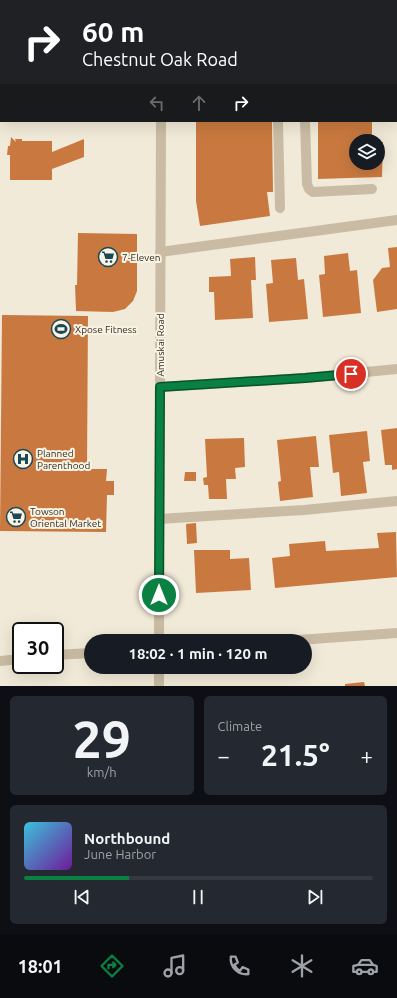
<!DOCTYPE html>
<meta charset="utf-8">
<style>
:root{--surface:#171b24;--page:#242831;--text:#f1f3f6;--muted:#9ea1a6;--line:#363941;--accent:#0b8043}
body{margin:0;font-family:Ubuntu,sans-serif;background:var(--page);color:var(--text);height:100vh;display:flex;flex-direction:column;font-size:15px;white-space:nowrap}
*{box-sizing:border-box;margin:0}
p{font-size:13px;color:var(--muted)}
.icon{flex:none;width:22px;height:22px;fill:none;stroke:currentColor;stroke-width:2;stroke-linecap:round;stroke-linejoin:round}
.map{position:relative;height:686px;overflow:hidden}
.sheet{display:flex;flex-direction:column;gap:10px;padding:10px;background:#0d0f14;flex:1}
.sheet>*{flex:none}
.guide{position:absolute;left:0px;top:0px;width:397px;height:122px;box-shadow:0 4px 16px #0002;background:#202124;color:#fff;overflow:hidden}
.controls{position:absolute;left:349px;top:134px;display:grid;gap:8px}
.controls a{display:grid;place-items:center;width:36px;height:36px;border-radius:50%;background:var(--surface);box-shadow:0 4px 16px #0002;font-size:20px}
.speed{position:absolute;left:12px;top:622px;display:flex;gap:8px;font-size:20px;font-weight:700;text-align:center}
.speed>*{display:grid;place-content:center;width:52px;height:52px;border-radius:50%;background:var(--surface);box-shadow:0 4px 16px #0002;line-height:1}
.speed .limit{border:2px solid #111;border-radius:6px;background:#fff;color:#111}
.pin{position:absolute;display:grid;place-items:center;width:34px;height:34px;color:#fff;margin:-17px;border:2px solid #fff;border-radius:50%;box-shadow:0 1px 4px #0007}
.me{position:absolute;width:44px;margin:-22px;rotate:0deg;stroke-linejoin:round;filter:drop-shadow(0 0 3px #0008)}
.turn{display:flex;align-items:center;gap:14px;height:84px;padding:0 16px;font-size:18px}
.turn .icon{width:52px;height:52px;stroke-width:2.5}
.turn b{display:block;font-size:28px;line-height:34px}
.lanes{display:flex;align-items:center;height:38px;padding:0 16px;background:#0003;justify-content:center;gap:20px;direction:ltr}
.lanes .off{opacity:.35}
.big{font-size:30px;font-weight:700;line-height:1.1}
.sheet .widget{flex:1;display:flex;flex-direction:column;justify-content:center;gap:6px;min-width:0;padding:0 14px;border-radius:6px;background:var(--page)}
.sheet .dial{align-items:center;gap:0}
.dial b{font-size:52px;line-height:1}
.song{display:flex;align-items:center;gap:12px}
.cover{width:48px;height:48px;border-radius:6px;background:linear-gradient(135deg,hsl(190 70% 55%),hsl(280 70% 35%))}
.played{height:4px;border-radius:2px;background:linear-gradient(90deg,var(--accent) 30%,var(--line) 30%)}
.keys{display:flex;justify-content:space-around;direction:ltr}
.heat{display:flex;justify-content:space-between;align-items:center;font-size:22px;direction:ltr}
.sheet .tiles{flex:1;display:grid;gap:10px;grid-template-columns:1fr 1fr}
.widget:last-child{grid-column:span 2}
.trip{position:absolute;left:84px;top:634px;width:228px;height:40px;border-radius:20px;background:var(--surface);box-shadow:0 4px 16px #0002;font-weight:700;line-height:40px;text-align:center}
.menu{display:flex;height:64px;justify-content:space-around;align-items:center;background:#090b0e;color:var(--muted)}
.menu .icon{width:28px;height:28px}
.menu .selected{color:var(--accent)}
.menu b{font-size:18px;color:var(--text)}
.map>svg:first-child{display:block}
</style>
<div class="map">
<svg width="397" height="686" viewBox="0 0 397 686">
<rect width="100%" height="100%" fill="#f2ead8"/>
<path fill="#c9793f" d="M196 121H272L273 192H267L270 216 200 226 196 201Z
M318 121H372V141H356V163H378V143L383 142 382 177 318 179Z
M11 137 16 142 15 139H22V141H52V152L84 139V157L52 169V180H10V155H7L8 146H10Z
M78 233 137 234V291L133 301 125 309 113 312 76 311 75 285H77Z
M397 247V309L377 312 373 280 382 268 390 267 388 248Z
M348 253 350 271 357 270 361 313 323 317 319 275 325 274 324 256Z
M255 257 256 280H251L253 318 215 320 214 292H209V277L231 276 230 259Z
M296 258 298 280 304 279 308 319 269 322 266 284 273 283 271 260Z
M2 315 88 316 87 469H107L106 481H114V495H107L106 532 0 531Z
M397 428V469L392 470V465H385L381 430Z
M367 431 370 461 363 462 367 493 341 496 339 472 333 473 329 435Z
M316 436 319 467H310L313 497 280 501 278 482 281 481 277 440Z
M244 438 245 467 235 468 236 479H226L227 499H209L208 485H204L203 478 207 477 205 439Z
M185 472H196V481H184Z
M196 523 197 543 187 544 186 524Z
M396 532 397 577 275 588 272 558 290 556 289 544 325 541 326 551 379 548 377 533Z
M194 550H230V559L249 558 251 590 196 593Z
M364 682 365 686H345V684Z"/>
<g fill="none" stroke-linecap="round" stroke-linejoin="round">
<path stroke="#cabca4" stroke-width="10" d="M125 0V1
M278 121 280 208
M305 121 307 184 309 189 313 192 372 189
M160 252 397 220
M159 519 304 510 397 501"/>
<path stroke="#cabca4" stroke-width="10" d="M160 387 305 378 397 369
M159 641 161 121
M284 641 397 633
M55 655 91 653
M0 661 21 659
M159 686V667"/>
<path stroke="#776756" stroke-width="10" d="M0 0 16 1
M259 1 271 0
M396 22H397
M0 43H1"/>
</g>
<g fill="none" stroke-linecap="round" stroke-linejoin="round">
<defs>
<path id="route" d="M159 595 160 387 305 378 351 374"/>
</defs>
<use href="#route" stroke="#07532c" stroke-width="10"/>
<use href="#route" stroke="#0b8043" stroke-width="7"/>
</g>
<defs>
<symbol id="supermarket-ring" viewBox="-11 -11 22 22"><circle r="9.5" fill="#f9f3e4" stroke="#1b4857" stroke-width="1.5"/><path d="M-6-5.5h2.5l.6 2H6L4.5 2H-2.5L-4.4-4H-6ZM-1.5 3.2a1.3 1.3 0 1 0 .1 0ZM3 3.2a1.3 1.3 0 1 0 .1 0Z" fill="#1b4857"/></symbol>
<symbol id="stadium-ring" viewBox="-11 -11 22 22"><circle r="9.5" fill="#f9f3e4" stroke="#1b4857" stroke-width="1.5"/><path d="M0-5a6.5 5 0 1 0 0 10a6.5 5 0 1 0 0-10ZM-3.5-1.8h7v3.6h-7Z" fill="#1b4857"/></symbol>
<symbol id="hospital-ring" viewBox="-11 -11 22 22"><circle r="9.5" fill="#f9f3e4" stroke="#1b4857" stroke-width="1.5"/><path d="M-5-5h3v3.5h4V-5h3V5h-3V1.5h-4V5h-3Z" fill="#1b4857"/></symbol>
</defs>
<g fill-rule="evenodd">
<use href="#supermarket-ring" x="97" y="246" width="22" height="22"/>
<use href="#stadium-ring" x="50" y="318" width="22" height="22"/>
<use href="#hospital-ring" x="12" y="448" width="22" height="22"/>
<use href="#supermarket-ring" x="5" y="506" width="22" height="22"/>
</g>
<g text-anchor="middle" stroke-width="4" stroke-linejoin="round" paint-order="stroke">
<g font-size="10" fill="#352d26" stroke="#f9f3e4" text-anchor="start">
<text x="122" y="261">7-Eleven</text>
<text x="75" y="333">Xpose Fitness</text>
<text x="37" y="457">Planned<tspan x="37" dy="12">Parenthood</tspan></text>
<text x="30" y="515">Towson<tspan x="30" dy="12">Oriental Market</tspan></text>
</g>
<g font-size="10" fill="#352d26" stroke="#f9f3e4">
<text transform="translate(160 345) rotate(-90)" y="4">Amuskai Road</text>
</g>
</g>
</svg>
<div class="controls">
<a><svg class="icon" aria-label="layers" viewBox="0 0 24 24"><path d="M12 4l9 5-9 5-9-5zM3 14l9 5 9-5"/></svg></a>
</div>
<div class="speed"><div class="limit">30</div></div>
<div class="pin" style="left:351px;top:374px;background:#d93025"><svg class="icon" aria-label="arrive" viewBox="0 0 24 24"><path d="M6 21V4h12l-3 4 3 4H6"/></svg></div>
<svg class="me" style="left:159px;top:595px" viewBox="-20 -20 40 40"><circle r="17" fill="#0b8043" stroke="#fff" stroke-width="3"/><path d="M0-11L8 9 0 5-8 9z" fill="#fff"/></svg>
<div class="trip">18:02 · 1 min · 120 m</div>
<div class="guide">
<div class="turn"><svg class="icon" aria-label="right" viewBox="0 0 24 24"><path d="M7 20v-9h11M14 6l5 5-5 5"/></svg><div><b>60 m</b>Chestnut Oak Road</div></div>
<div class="lanes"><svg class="icon off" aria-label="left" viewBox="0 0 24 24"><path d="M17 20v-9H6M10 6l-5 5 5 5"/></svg><svg class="icon off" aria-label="ahead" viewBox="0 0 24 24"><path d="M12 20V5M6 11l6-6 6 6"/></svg><svg class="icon" aria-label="right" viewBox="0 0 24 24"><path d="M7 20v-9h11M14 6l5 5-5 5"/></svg></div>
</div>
</div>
<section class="sheet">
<div class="tiles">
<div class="widget dial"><b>29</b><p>km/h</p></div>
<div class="widget"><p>Climate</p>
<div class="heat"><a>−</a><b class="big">21.5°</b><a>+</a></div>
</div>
<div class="widget">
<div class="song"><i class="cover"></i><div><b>Northbound</b><p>June Harbor</p></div></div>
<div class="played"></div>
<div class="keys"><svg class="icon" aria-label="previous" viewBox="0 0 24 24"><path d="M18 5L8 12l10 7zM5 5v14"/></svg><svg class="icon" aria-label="pause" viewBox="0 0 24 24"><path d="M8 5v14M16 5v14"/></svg><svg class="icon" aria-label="next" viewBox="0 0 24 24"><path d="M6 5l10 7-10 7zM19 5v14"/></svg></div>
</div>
</div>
</section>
<nav class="menu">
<b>18:01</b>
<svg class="icon selected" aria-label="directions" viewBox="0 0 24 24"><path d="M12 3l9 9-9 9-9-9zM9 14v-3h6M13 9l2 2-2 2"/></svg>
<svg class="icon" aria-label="music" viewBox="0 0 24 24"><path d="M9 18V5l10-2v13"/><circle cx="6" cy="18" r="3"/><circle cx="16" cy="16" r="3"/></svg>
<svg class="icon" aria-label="phone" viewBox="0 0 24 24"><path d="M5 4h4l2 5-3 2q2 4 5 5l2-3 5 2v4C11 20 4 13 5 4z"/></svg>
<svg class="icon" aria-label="climate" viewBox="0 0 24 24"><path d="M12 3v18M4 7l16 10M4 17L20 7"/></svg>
<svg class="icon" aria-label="car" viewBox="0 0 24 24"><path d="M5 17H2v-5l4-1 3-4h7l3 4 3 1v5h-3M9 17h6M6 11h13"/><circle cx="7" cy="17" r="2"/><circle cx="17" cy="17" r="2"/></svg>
</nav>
